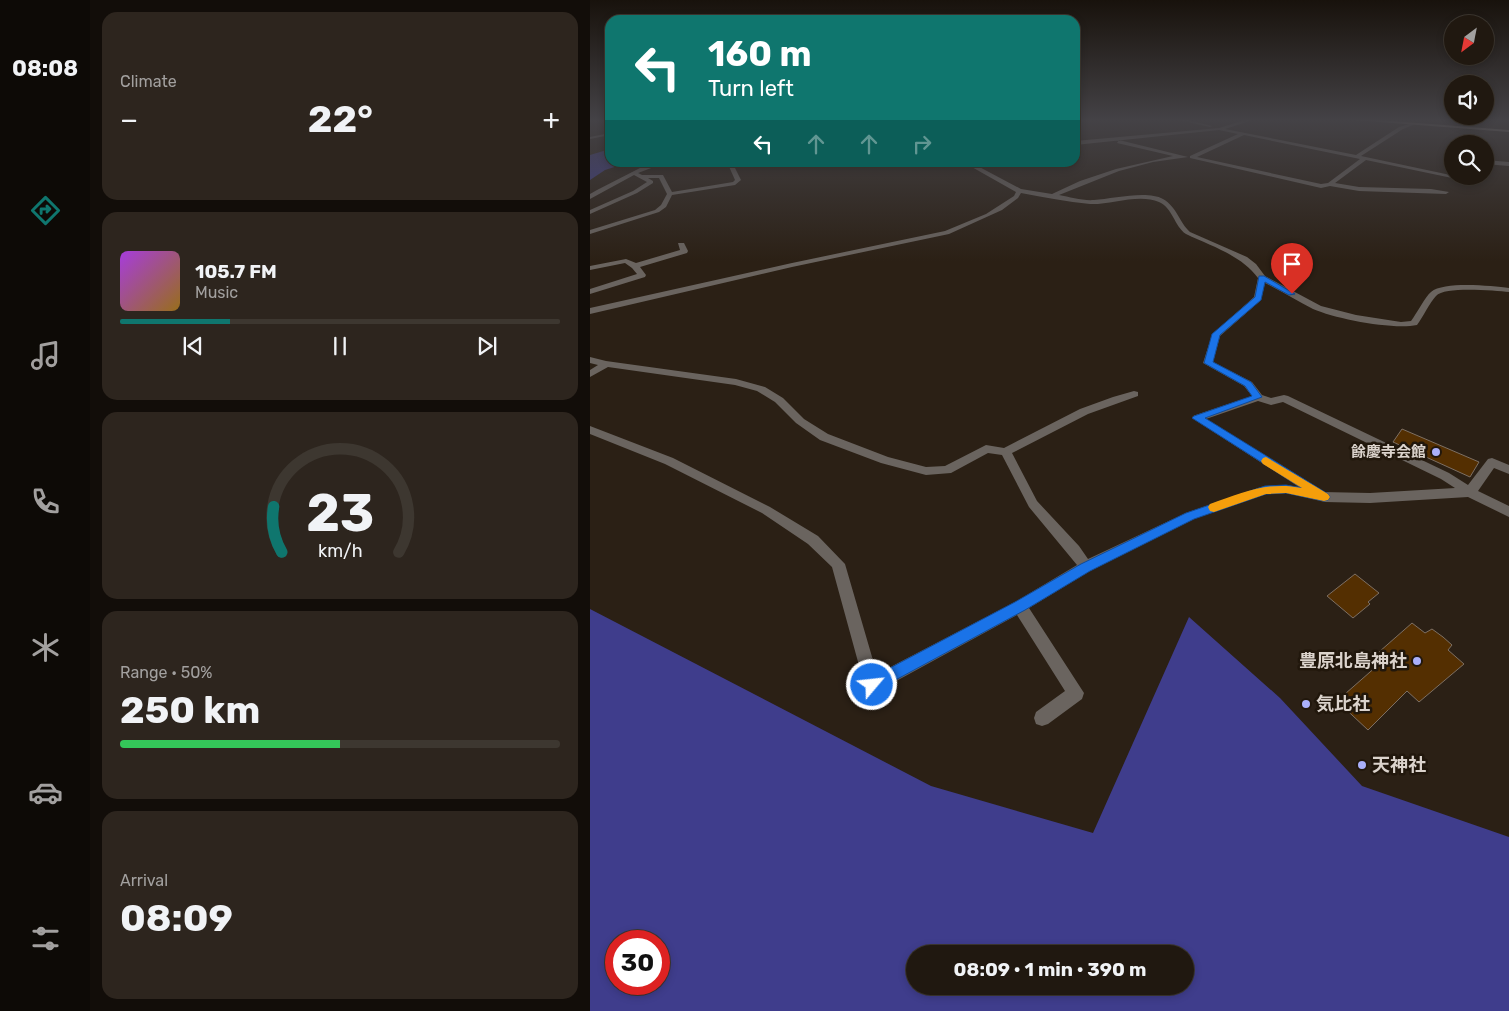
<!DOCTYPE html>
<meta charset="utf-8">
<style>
:root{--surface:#201810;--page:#2d251e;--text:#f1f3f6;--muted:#a2a09f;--line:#3d3730;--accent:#0f766e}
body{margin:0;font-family:Rubik,"Noto Sans JP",sans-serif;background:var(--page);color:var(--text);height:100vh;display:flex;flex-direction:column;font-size:19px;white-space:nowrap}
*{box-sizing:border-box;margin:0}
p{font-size:16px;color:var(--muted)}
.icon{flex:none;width:28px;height:28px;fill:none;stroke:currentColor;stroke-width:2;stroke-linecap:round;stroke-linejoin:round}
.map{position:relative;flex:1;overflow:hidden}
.panel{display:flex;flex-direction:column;gap:12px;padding:12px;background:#120d09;width:500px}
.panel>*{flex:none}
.hud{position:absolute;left:15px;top:15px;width:475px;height:152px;border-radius:15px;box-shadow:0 2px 8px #0003,0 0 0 1px var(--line);background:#0f766e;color:#fff;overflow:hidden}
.needle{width:32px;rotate:212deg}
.fabs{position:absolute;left:854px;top:15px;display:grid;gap:10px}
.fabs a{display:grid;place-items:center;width:50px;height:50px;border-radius:50%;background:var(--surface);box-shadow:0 2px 8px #0003,0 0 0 1px var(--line);font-size:25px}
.speed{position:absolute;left:15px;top:930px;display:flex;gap:10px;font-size:25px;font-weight:700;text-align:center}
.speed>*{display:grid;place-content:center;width:65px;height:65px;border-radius:50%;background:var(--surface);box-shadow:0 2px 8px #0003,0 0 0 1px var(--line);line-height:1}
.speed .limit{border:8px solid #d22;background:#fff;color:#111}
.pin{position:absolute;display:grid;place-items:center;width:42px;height:42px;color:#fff;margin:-51px -21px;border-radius:50% 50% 50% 0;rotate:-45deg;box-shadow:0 0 5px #0007}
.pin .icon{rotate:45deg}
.me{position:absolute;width:55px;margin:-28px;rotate:62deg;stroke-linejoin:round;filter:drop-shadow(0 0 4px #0008)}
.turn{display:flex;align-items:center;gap:18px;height:105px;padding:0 20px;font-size:22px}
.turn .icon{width:65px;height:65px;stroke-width:2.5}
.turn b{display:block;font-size:35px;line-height:42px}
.lanes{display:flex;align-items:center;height:48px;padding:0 20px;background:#0003;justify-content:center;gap:25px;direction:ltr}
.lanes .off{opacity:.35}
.big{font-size:38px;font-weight:700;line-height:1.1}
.panel .card{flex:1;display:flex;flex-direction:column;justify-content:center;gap:8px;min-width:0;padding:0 18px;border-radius:15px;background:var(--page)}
.panel .dial{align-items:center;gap:0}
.dial svg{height:130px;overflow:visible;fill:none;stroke:var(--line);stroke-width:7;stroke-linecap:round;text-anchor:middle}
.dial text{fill:var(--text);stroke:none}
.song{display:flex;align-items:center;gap:15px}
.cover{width:60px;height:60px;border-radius:8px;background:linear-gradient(135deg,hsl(280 70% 55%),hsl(40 70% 35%))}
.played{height:5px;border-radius:2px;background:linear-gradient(90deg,var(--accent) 25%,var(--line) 25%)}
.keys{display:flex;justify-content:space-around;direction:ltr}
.heat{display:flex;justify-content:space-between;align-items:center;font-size:28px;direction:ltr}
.charge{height:8px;border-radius:4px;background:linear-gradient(90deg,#34c759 50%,var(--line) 0)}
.trip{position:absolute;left:316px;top:945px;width:288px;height:50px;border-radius:25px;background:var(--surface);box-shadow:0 2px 8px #0003,0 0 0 1px var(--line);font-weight:700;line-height:50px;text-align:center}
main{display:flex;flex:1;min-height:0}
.tab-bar{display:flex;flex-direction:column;width:90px;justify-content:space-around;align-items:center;background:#0d0a06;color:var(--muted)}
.tab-bar .icon{width:35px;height:35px}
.tab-bar .on{color:var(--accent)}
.tab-bar b{font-size:22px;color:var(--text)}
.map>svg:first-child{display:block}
</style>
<main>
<nav class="tab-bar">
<b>08:08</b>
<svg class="icon on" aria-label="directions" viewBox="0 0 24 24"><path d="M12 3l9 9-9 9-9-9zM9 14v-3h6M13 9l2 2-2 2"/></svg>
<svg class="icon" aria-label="music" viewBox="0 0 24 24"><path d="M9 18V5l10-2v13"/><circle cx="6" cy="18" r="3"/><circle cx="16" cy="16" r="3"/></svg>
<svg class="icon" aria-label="phone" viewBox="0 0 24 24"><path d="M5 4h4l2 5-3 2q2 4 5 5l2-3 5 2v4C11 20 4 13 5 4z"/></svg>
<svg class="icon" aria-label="climate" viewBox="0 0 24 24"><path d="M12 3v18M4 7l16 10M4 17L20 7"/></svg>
<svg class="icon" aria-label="car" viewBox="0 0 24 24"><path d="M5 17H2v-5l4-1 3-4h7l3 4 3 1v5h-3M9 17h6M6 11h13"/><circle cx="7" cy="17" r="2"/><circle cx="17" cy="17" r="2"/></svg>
<svg class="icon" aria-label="filters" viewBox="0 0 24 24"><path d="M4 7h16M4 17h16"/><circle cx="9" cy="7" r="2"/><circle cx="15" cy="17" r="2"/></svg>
</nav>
<section class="panel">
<div class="card"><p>Climate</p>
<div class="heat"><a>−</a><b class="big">22°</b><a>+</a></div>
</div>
<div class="card">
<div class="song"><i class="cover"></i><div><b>105.7 FM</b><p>Music</p></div></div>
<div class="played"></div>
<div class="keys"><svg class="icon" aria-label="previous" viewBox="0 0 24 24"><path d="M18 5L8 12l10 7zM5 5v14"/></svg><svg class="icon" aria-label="pause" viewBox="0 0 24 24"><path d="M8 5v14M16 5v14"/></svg><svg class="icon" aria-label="next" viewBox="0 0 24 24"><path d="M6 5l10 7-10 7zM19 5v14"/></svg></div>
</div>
<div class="card dial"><svg viewBox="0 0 100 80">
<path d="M14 69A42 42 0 1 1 86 69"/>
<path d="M14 69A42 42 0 0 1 9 41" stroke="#0f766e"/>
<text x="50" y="56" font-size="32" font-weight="700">23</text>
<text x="50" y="72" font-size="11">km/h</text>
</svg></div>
<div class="card"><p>Range · 50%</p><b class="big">250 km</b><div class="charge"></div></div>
<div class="card"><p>Arrival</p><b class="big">08:09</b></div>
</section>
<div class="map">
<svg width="919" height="1011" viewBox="0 0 919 1011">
<rect width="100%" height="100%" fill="#2b2015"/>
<path fill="#3f3d8c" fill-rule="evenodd" d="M20 149V162L37 163 15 170 0 180V155Z
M0 609 341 786 503 833 599 617 690 698 772 786 919 837V1011H0ZM26 941H69V984H26ZM325 954H595V986H325Z"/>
<path fill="#542f01" stroke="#7d6f63" d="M812 429 889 462 880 477 803 442Z
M765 574 789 593 778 602 780 604 763 618 737 596Z
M822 623 835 633 842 629 853 637 862 645 858 650 874 664 829 702 817 691 778 730 747 701 788 665 781 659Z"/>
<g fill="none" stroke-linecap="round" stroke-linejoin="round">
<path fill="#6a645f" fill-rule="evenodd" d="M584 119H594L622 126 620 127Z
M658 119H666L635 129 766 155 809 127 823 123V125L813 129 771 156 865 176 862 178 776 160 745 183 769 187 841 189 859 192 856 194 769 191 740 186 731 188 600 158V156L648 134 629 130 485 145V141L629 128ZM654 135 770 159 738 183 731 184 607 157Z
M20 133V135L0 139V137Z
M529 140 598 157 563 162 529 171 469 195C480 197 493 201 504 200 522 199 557 190 573 199 587 207 589 222 600 232L657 257 666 264 675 276 731 306 766 315 811 322 821 321C827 313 835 297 841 292 854 281 902 286 919 288V292C905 291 855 286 846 296 840 302 833 317 827 325 803 330 746 319 723 309 707 301 691 291 675 283L671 300 630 336 623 362 662 382 672 395 681 398 694 395 698 396 859 473 878 485 898 459 902 458 919 465V474L904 468 888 491 919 506V517L878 497 780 503 735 502 696 493 676 494 604 519 500 571 439 608 494 693 492 699 458 724 452 726 446 724 444 718 446 712 475 691 427 615 288 691 282 693 276 691 242 567 218 544 172 513 75 464 0 434V426L83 458 180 507 228 536 255 564 287 674 425 602 487 565 439 507 412 455 398 453 361 473 336 475 291 463 230 440 206 423 185 402 167 391 145 385 18 367 0 377V370L8 365 0 363V357L16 361 146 379 175 387 193 398 214 419 238 434 298 457 336 467 355 466 396 445 414 448 490 409 523 397 544 391 548 392V396L498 414 422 453 447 501 489 546 498 559 596 513 671 487 696 485 709 487 602 418 603 416 662 396 654 386 613 363 622 335 664 297 668 278C651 255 621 246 596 234 584 226 583 208 569 202 549 193 520 205 500 204 477 202 454 197 431 193L428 198 412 210 359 234 202 267 0 314V308L202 263 355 231 396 214 424 196 426 192 373 162H380L431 189 462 194 490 181 526 169 583 156 527 143ZM668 401 681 405 693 402 851 479 865 488 780 493 732 492 730 489 616 419Z
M895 160 919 162V166L895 164Z
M34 162C41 162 49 166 56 166 63 166 70 162 77 162L48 173 52 175H73L82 192 143 182 145 180 137 162H142L151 180 145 185 82 195 76 207 69 212 0 234V230L65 210 71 205 77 194 69 178H58L63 181V183L47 193 0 214V210L43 191 57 182 44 175 0 199V194L7 190 50 168Z
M88 243H94L98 251 97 253 50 267 56 275 55 277 0 294V289L47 274 42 268 35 263 0 270V266L36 259 46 263 90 250Z"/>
<path fill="#b3a79b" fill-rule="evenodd" d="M751 119H776L919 130V132Z"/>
</g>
<linearGradient id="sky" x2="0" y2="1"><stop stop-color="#18120c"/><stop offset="0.46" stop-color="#444246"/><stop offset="1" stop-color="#444246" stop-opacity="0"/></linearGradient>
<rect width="919" height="261" fill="url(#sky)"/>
<path fill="#1a73e8" stroke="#114b97" d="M669 276H674L705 294 699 295 675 282 671 300 630 335 623 362 661 382 672 397 615 418 738 494 740 497 738 500 734 501 696 493 676 494 604 519 500 571 435 610 287 690 282 692 277 690 275 685 277 680 425 602 491 564 596 513 675 486 696 485 712 488 602 418 604 416 662 396 655 386 614 363 622 334 665 297Z"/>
<path fill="#f59e0b" d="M676 457 738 494 740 497 738 500 734 501 696 493 676 494 624 512 620 511 618 507 620 504C652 493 677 481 712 488L673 464 671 461 673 458Z"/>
<g fill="#aab0fb" stroke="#21170c" stroke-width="2">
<circle cx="846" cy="452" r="5"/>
<circle cx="827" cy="661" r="5"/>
<circle cx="716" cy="704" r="5"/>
<circle cx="772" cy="765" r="5"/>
</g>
<g text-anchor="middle" stroke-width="5" stroke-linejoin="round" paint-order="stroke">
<g font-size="15" font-weight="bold" fill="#dbd3cc" stroke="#21170c" text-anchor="end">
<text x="836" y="457">餘慶寺会館</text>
</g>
<g font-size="18" font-weight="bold" fill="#dbd3cc" stroke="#21170c" text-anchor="start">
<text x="817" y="667" text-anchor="end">豊原北島神社</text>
<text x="726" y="710">気比社</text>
<text x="782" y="771">天神社</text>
</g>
</g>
</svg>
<div class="fabs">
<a><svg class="needle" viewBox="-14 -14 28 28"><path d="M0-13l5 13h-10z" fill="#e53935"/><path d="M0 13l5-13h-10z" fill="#a2a09f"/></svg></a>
<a><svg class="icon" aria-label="sound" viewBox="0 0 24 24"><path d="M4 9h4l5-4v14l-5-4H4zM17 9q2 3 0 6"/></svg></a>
<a><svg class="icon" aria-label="search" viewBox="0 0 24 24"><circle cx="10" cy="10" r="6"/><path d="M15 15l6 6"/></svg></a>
</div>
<div class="speed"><div class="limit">30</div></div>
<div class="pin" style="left:702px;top:294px;background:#d93025"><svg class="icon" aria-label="arrive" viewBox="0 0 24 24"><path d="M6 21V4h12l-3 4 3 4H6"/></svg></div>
<svg class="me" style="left:282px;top:685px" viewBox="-20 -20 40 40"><circle r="17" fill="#1a73e8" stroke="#fff" stroke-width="3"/><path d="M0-11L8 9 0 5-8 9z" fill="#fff"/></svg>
<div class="trip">08:09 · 1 min · 390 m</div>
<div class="hud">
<div class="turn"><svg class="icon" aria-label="left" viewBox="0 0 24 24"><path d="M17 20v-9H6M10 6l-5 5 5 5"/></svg><div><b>160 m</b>Turn left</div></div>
<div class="lanes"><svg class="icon" aria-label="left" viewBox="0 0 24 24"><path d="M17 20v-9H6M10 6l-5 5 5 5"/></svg><svg class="icon off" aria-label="ahead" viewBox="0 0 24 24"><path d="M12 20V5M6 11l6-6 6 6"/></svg><svg class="icon off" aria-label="ahead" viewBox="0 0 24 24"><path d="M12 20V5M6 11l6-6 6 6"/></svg><svg class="icon off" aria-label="right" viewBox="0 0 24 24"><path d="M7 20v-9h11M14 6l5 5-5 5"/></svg></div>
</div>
</div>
</main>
